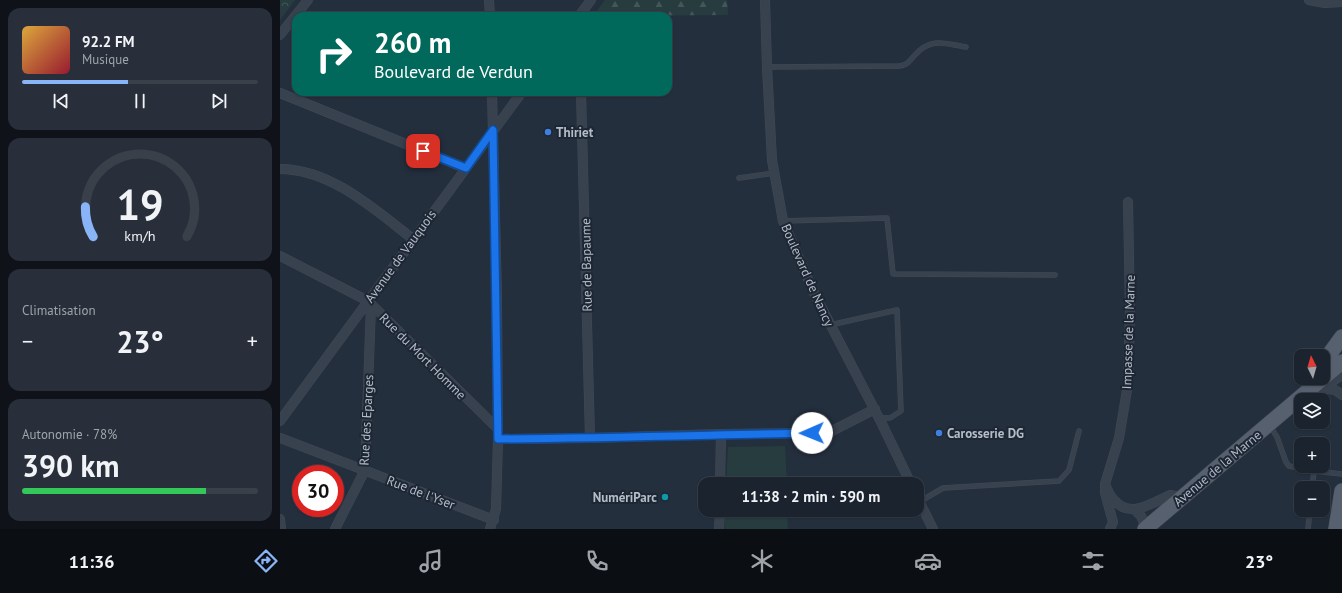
<!DOCTYPE html>
<html lang="fr">
<meta charset="utf-8">
<style>
:root{--surface:#1b232e;--page:#282f3a;--text:#f1f3f6;--muted:#a0a4aa;--line:#39404a;--accent:#8ab4f8}
body{margin:0;font-family:"PT Sans",sans-serif;background:var(--page);color:var(--text);height:100vh;display:flex;flex-direction:column;font-size:15px;white-space:nowrap}
*{box-sizing:border-box;margin:0}
p{font-size:13px;color:var(--muted)}
.icon{flex:none;width:22px;height:22px;fill:none;stroke:currentColor;stroke-width:2;stroke-linecap:round;stroke-linejoin:round}
.map{position:relative;flex:1;overflow:hidden}
.panel{display:flex;flex-direction:column;gap:8px;padding:8px;background:#0f1319;width:280px}
.panel>*{flex:none}
.hud{position:absolute;left:12px;top:12px;width:380px;height:84px;border-radius:12px;box-shadow:0 1px 3px #0004,0 0 0 1px var(--line);background:#00695c;color:#fff;overflow:hidden}
.needle{width:26px;rotate:355deg}
.buttons{position:absolute;left:1014px;top:349px;display:grid;gap:8px}
.buttons a{display:grid;place-items:center;width:36px;height:36px;border-radius:8px;background:var(--surface);box-shadow:0 1px 3px #0004,0 0 0 1px var(--line);font-size:20px}
.speed{position:absolute;left:12px;top:465px;display:flex;gap:8px;font-size:20px;font-weight:700;text-align:center}
.speed>*{display:grid;place-content:center;width:52px;height:52px;border-radius:50%;background:var(--surface);box-shadow:0 1px 3px #0004,0 0 0 1px var(--line);line-height:1}
.speed .limit{border:6px solid #d22;background:#fff;color:#111}
.pin{position:absolute;display:grid;place-items:center;width:34px;height:34px;color:#fff;margin:-17px;border-radius:8px;box-shadow:0 2px 6px #0006}
.me{position:absolute;width:44px;margin:-22px;rotate:269deg;stroke-linejoin:round;filter:drop-shadow(0 0 3px #0008)}
.turn{display:flex;align-items:center;gap:14px;height:84px;padding:0 16px;font-size:18px}
.turn .icon{width:52px;height:52px;stroke-width:2.5}
.turn b{display:block;font-size:28px;line-height:34px}
.big{font-size:30px;font-weight:700;line-height:1.1}
.panel .card{flex:1;display:flex;flex-direction:column;justify-content:center;gap:6px;min-width:0;padding:0 14px;border-radius:12px;background:var(--page)}
.panel .dial{align-items:center;gap:0}
.dial svg{height:104px;overflow:visible;fill:none;stroke:var(--line);stroke-width:7;stroke-linecap:round;text-anchor:middle}
.dial text{fill:var(--text);stroke:none}
.song{display:flex;align-items:center;gap:12px}
.cover{width:48px;height:48px;border-radius:6px;background:linear-gradient(135deg,hsl(40 70% 55%),hsl(350 70% 35%))}
.played{height:4px;border-radius:2px;background:linear-gradient(90deg,var(--accent) 45%,var(--line) 45%)}
.keys{display:flex;justify-content:space-around;direction:ltr}
.heat{display:flex;justify-content:space-between;align-items:center;font-size:22px;direction:ltr}
.charge{height:6px;border-radius:3px;background:linear-gradient(90deg,#34c759 78%,var(--line) 0)}
.trip{position:absolute;left:418px;top:477px;width:226px;height:40px;border-radius:12px;background:var(--surface);box-shadow:0 1px 3px #0004,0 0 0 1px var(--line);font-weight:700;line-height:40px;text-align:center}
.tab-bar{display:flex;height:64px;justify-content:space-around;align-items:center;background:#0b0e12;color:var(--muted)}
.tab-bar .icon{width:28px;height:28px}
.tab-bar .selected{color:var(--accent)}
.tab-bar b{font-size:18px;color:var(--text)}
main{display:flex;flex:1;min-height:0}
.map>svg:first-child{display:block}
</style>
<main>
<section class="panel">
<div class="card">
<div class="song"><i class="cover"></i><div><b>92.2 FM</b><p>Musique</p></div></div>
<div class="played"></div>
<div class="keys"><svg class="icon" aria-label="previous" viewBox="0 0 24 24"><path d="M18 5L8 12l10 7zM5 5v14"/></svg><svg class="icon" aria-label="pause" viewBox="0 0 24 24"><path d="M8 5v14M16 5v14"/></svg><svg class="icon" aria-label="next" viewBox="0 0 24 24"><path d="M6 5l10 7-10 7zM19 5v14"/></svg></div>
</div>
<div class="card dial"><svg viewBox="0 0 100 80">
<path d="M14 69A42 42 0 1 1 86 69"/>
<path d="M14 69A42 42 0 0 1 8 46" stroke="#8ab4f8"/>
<text x="50" y="56" font-size="32" font-weight="700">19</text>
<text x="50" y="72" font-size="11">km/h</text>
</svg></div>
<div class="card"><p>Climatisation</p>
<div class="heat"><a>−</a><b class="big">23°</b><a>+</a></div>
</div>
<div class="card"><p>Autonomie · 78%</p><b class="big">390 km</b><div class="charge"></div></div>
</section>
<div class="map">
<svg width="1062" height="529" viewBox="0 0 1062 529">
<defs>
<pattern id="forest-firs" width="22" height="20" patternUnits="userSpaceOnUse"><rect width="22" height="20" fill="#263c3f"/><path d="M5 1l3.5 6h-7zM16 11l3.5 6h-7z" fill="#435659"/></pattern>
<pattern id="park-crowns" width="20" height="18" patternUnits="userSpaceOnUse"><rect width="20" height="18" fill="#263c3f"/><path d="M2 6a3 3 0 1 1 6 0M12 15a3 3 0 1 1 6 0" fill="none" stroke="#435659"/></pattern>
</defs>
<rect width="100%" height="100%" fill="#242f3e"/>
<path fill="#263c3f" d="M505 446 507 484H446L448 447Z
M445 510H507L508 529H445Z"/>
<path fill="url(#forest-firs)" d="M325 0H447L448 15 313 16Z"/>
<path fill="url(#park-crowns)" d="M0 0H15L0 20Z"/>
<g fill="none" stroke-linecap="round" stroke-linejoin="round">
<defs>
<path id="lane" d="M487 67 619 66C627 65 629 62 634 56 650 37 664 43 686 47
M459 178 495 173
M503 221 607 218 613 274 775 275
M550 325 617 310 621 411 610 418H600
M990 426 997 437 1006 462 1009 466 1034 471
M1032 488 1034 471 1062 474
M639 502 663 488 779 481 789 470 799 431
M1028 529 1030 510"/>
<path id="street" d="M209 0 210 16
M485 0 487 67 492 160 503 221 534 293 601 422 631 484
M1029 0 1045 3 1062 2
M299 16 311 0
M0 35 28 0
M301 92 310 438
M0 93 185 168
M0 169C51 169 95 210 133 239
M0 256 88 301 218 429
M1042 388 1062 375
M1033 393 1042 388 1055 390 1062 395
M0 421 242 92
M0 438 214 520
M218 439 310 438 441 434 548 433 595 409
M440 484 441 434
M825 484 839 438 848 384 850 311 848 202
M637 497 653 529
M855 510 861 516 866 528
M0 519 1 529
M55 529 85 470 91 305
M210 529 216 509 218 439 217 297 212 92
M439 529 440 510
M830 529 833 522 825 493V484C827 489 830 496 834 500 850 519 872 503 890 495L896 496 900 499"/>
<path id="primary" d="M1043 363 1062 337
M865 529 1062 362
M1056 529 1062 491"/>
</defs>
<use href="#lane" stroke="#414a57" stroke-width="5.5"/>
<use href="#street" stroke="#414a57" stroke-width="10"/>
<use href="#primary" stroke="#414a57" stroke-width="16"/>
<use href="#lane" stroke="#38414e" stroke-width="4.5"/>
<use href="#street" stroke="#38414e" stroke-width="9"/>
<use href="#primary" stroke="#56606e" stroke-width="15"/>
</g>
<g fill="none" stroke-linecap="round" stroke-linejoin="round">
<defs>
<path id="route" d="M143 151 186 168 213 130 218 439C323 438 428 435 532 433"/>
</defs>
<use href="#route" stroke="#114b97" stroke-width="10"/>
<use href="#route" stroke="#1a73e8" stroke-width="7"/>
</g>
<g fill="#3f7fe0" stroke="#1d2633" stroke-width="1.5">
<circle cx="268" cy="132" r="4"/>
<circle cx="659" cy="433" r="4"/>
</g>
<circle fill="#0f9aa8" stroke="#1d2633" stroke-width="1.5" cx="385" cy="497" r="4"/>
<g text-anchor="middle" stroke-width="4" stroke-linejoin="round" paint-order="stroke">
<g font-size="13" font-weight="bold" fill="#b4bcc9" stroke="#1d2633" text-anchor="start">
<text x="276" y="137">Thiriet</text>
<text x="667" y="438">Carosserie DG</text>
<text x="377" y="502" text-anchor="end">NumériParc</text>
</g>
<g font-size="13" fill="#b4bcc9" stroke="#1d2633">
<text transform="translate(120 256) rotate(-54)" y="5">Avenue de Vauquois</text>
<text transform="translate(306 265) rotate(-91)" y="5">Rue de Bapaume</text>
<text transform="translate(528 275) rotate(66)" y="5">Boulevard de Nancy</text>
<text transform="translate(848 332) rotate(-88)" y="5">Impasse de la Marne</text>
<text transform="translate(143 356) rotate(45)" y="5">Rue du Mort Homme</text>
<text transform="translate(86 420) rotate(-87)" y="5">Rue des Eparges</text>
<text transform="translate(937 468) rotate(-40)" y="5">Avenue de la Marne</text>
<text transform="translate(141 492) rotate(21)" y="5">Rue de l'Yser</text>
</g>
</g>
</svg>
<div class="buttons">
<a><svg class="needle" viewBox="-14 -14 28 28"><path d="M0-13l5 13h-10z" fill="#e53935"/><path d="M0 13l5-13h-10z" fill="#a0a4aa"/></svg></a>
<a><svg class="icon" aria-label="layers" viewBox="0 0 24 24"><path d="M12 4l9 5-9 5-9-5zM3 14l9 5 9-5"/></svg></a>
<a>+</a>
<a>−</a>
</div>
<div class="speed"><div class="limit">30</div></div>
<div class="pin" style="left:143px;top:151px;background:#d93025"><svg class="icon" aria-label="arrive" viewBox="0 0 24 24"><path d="M6 21V4h12l-3 4 3 4H6"/></svg></div>
<svg class="me" style="left:532px;top:433px" viewBox="-20 -20 40 40"><circle r="19" fill="#fff"/><path d="M0-13L10 11 0 6-10 11z" fill="#1a73e8"/></svg>
<div class="trip">11:38 · 2 min · 590 m</div>
<div class="hud">
<div class="turn"><svg class="icon" aria-label="right" viewBox="0 0 24 24"><path d="M7 20v-9h11M14 6l5 5-5 5"/></svg><div><b>260 m</b>Boulevard de Verdun</div></div>
</div>
</div>
</main>
<nav class="tab-bar">
<b>11:36</b>
<svg class="icon selected" aria-label="directions" viewBox="0 0 24 24"><path d="M12 3l9 9-9 9-9-9zM9 14v-3h6M13 9l2 2-2 2"/></svg>
<svg class="icon" aria-label="music" viewBox="0 0 24 24"><path d="M9 18V5l10-2v13"/><circle cx="6" cy="18" r="3"/><circle cx="16" cy="16" r="3"/></svg>
<svg class="icon" aria-label="phone" viewBox="0 0 24 24"><path d="M5 4h4l2 5-3 2q2 4 5 5l2-3 5 2v4C11 20 4 13 5 4z"/></svg>
<svg class="icon" aria-label="climate" viewBox="0 0 24 24"><path d="M12 3v18M4 7l16 10M4 17L20 7"/></svg>
<svg class="icon" aria-label="car" viewBox="0 0 24 24"><path d="M5 17H2v-5l4-1 3-4h7l3 4 3 1v5h-3M9 17h6M6 11h13"/><circle cx="7" cy="17" r="2"/><circle cx="17" cy="17" r="2"/></svg>
<svg class="icon" aria-label="filters" viewBox="0 0 24 24"><path d="M4 7h16M4 17h16"/><circle cx="9" cy="7" r="2"/><circle cx="15" cy="17" r="2"/></svg>
<b>23°</b>
</nav>
